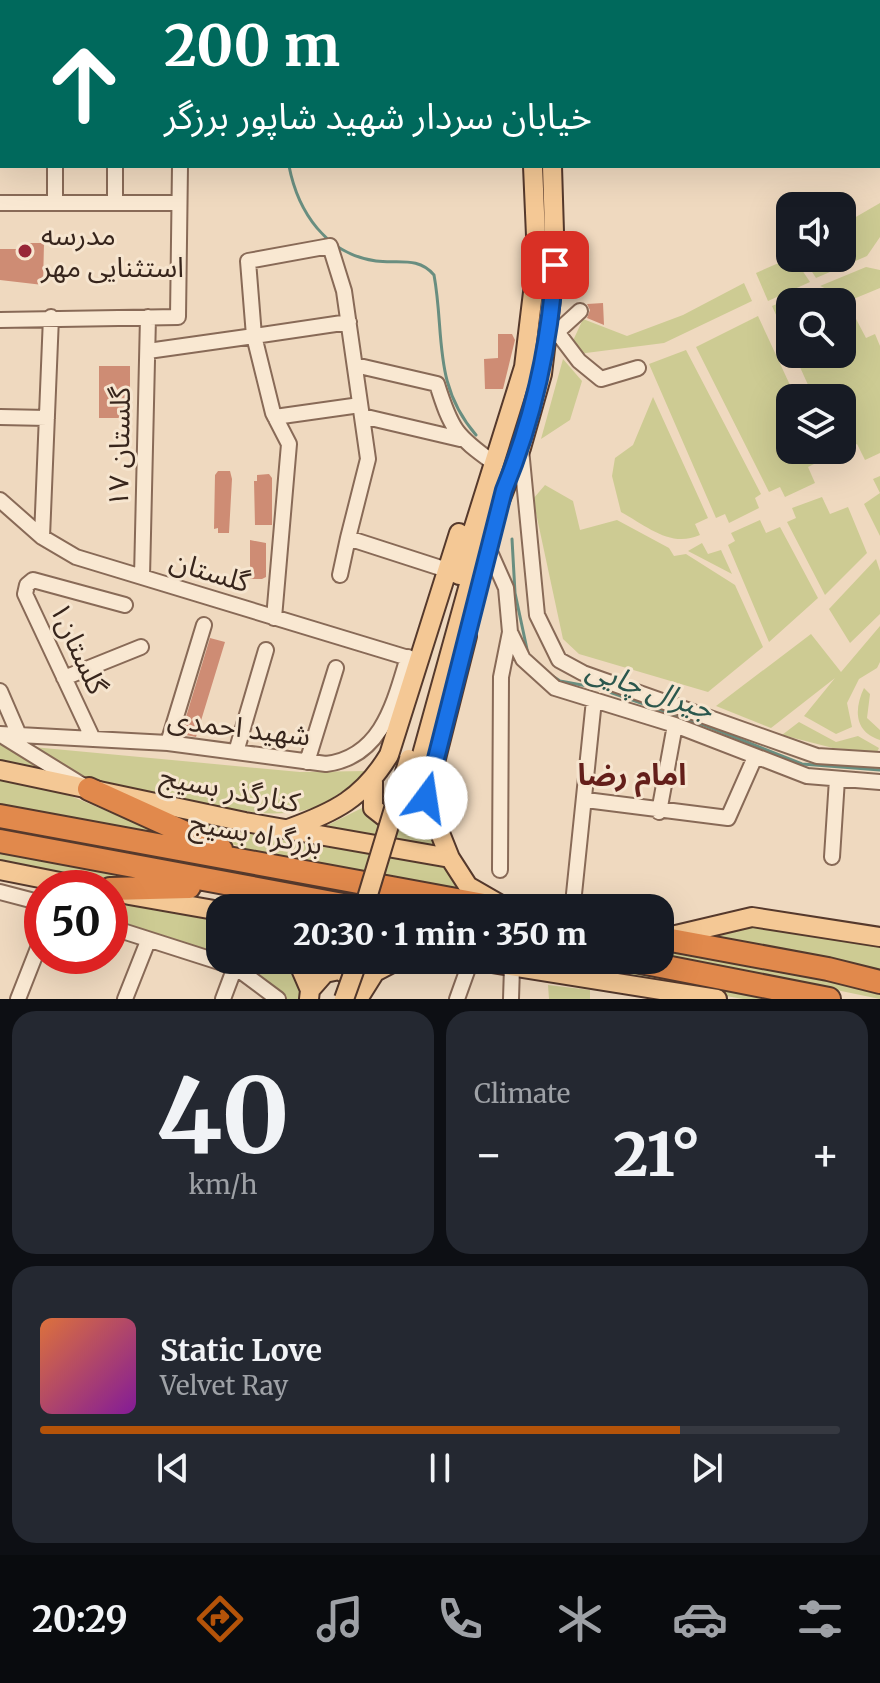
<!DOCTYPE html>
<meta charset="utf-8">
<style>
:root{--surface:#171b24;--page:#242831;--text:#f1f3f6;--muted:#9ea1a6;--line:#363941;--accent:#b45309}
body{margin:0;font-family:Merriweather,"Noto Sans Arabic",serif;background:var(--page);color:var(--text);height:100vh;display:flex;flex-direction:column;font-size:30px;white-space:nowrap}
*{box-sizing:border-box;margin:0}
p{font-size:26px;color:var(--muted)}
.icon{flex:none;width:44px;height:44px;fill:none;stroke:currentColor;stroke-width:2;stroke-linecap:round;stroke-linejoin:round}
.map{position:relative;height:999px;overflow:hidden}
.details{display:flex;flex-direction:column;gap:12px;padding:12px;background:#0d0f14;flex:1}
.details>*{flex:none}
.hud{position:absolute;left:0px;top:0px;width:880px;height:168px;box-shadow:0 8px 32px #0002;background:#00695c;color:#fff;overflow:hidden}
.tools{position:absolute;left:776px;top:192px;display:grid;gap:16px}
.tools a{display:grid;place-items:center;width:80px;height:80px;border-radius:16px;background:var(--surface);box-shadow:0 8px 32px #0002;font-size:40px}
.speed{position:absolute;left:24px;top:870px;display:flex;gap:16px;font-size:40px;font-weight:700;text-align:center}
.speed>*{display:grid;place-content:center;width:104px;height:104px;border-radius:50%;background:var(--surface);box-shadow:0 8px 32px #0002;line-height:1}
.speed .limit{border:12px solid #d22;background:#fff;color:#111}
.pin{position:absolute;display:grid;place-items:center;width:68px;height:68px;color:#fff;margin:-34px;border-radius:16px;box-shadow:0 4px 12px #0006}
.me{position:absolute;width:88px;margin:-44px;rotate:14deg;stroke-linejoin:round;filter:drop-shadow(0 0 6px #0008)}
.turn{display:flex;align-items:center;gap:28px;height:168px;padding:0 32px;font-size:36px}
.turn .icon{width:104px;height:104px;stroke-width:2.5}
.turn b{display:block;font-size:56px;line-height:68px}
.big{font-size:60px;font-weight:800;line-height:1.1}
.details .card{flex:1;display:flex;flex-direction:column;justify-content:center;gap:12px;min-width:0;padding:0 28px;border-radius:24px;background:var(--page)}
.details .dial{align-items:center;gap:0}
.dial b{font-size:104px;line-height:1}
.song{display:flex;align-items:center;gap:24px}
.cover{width:96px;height:96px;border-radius:12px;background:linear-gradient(135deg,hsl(20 70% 55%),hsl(290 70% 35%))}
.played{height:8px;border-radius:4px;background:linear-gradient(90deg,var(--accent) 80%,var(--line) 80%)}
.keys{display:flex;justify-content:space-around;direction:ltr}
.heat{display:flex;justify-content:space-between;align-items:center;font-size:44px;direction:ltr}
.details .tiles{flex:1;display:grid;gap:12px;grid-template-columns:1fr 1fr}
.card:last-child{grid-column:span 2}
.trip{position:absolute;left:206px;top:894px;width:468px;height:80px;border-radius:24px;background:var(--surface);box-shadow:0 8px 32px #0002;font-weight:800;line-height:80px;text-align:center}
.tabs{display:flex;height:128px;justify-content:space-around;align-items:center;background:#090b0e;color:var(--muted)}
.tabs .icon{width:56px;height:56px}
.tabs .current{color:var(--accent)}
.tabs b{font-size:36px;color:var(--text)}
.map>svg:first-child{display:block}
</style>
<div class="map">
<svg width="880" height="999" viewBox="0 0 880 999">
<rect width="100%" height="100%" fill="#efd9bf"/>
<path fill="#cdcb93" d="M540 166H547C553 285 541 369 498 481L518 412Z
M880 203V237L867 256 816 278 803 258H842V225Z
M790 258H794L810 282 768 301 756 273Z
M866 267 880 270V288L851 300 820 286Z
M744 283 752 301 664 343 578 354 571 345 583 319 627 336 683 315Z
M814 288 834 302H790V346L772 306Z
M842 307 855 317 866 338 875 334 880 346V453L865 460 857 444 839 452 842 398H814L794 354H842Z
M758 316 796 398H790V450H820L824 459 808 467 815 483 785 497 780 487 769 492 696 347Z
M686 350 761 494 755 498 759 508 729 523 725 514 716 518 649 364Z
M563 359 582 381 570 420 541 439Z
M653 397 708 518 695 524 700 535C671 548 648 527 621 512L612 476 615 458 633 445Z
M880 476V536L864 504 880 493 873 479Z
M545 485 573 501 580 530 617 520 669 548 674 556 686 554 735 585 763 647 708 692 579 654 563 639 533 499Z
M822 497 830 514 848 507 867 553 825 595 787 522 796 518 792 508Z
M760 520 766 533 780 527 818 598 769 642 728 545 735 541 731 533Z
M702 543 708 554 721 550 732 574 688 551Z
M876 559 880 571V614L850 643 829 609Z
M880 626V662L877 668 859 679 847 703 852 727 836 734 804 716 835 678 771 728 716 706 811 634 841 672Z
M864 688 870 694 867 718 880 730V740C854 732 854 709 864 688Z
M799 722 836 742 858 736 879 748 877 752 833 748 782 735Z
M0 744 6 745 58 776 0 764Z
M33 747 300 772 367 771C328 805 311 816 258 813L87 783Z
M0 779 71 796 173 839 0 809Z
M366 806 394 828 407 827 424 815 439 850 322 828Z
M143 808 443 863 458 892 250 851Z
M0 827 393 900 442 908H412L0 831Z
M0 850 170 881C112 884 57 873 0 862Z
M110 899 220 920V959L110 921Z
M759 924 880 947V975L700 940Z
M660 950 816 978 880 993V999L660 954Z
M223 960H288L304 999H282Z
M527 960H587L794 999H743Z
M548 985 590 990V999H549Z"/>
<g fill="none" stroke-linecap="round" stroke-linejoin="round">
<path stroke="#698e80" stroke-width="3" d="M289 166C298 212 326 254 376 261 398 264 418 256 434 275 445 334 432 384 476 435
M512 539 515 593 528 654
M551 675 560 681 598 688 704 725 802 764 880 770"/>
</g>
<path fill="#ce8c74" d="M21 243H44L43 285 0 280V249H21Z
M603 303 604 325 587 318 590 310 587 304Z
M498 334H512L515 340 503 389H485L484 359 498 358Z
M99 366H130V418H99Z
M218 471H230L232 479 229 533H218V528L214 529 215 475Z
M269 474 272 478V525H255L254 481H257V475Z
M250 540 266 543V577L262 579H250Z
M210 638 225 642 196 737 186 735 182 730Z"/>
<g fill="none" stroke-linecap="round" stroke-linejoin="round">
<defs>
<path id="minor" d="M114 0V2
M231 0 237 2
M275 0 276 2
M362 0V2
M430 0 431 2
M59 2 65 0
M184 2V0
M477 2 484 0
M0 33 2 31
M55 166V203
M115 166V203
M0 203H179
M0 320 178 317 180 166
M549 332H557L579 361 601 379 638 368
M557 332 580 311
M148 351 254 336 248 261 330 246 344 291 368 459 348 538 447 570
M355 365 437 384C451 429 456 436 494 463
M362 416 460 439
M0 417 47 418
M275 417 360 405
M521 449 537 615 559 660 583 673 817 756 880 760
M0 500 42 537 76 557 415 660
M42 537 51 317
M490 552 506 588 510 632 523 659 555 688 675 725 807 776 880 782
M340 575 348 538
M142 577 148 317
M274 618 289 444 273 413 254 336 349 322
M64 678 141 647
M0 691 19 735
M0 734 168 743 326 764C382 757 394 703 408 657
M1 735 82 785
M93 739 25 594 27 585 33 580 125 605
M168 743 204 625
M236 752 266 650
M307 762 336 668
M586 800 728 818 755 757
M659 812 675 725
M832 857 837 779
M500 870 501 677 510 632
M0 892 42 903
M574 894 594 700
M110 927 235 967 278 999
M18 999 42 938
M125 999 148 941
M223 999 235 967
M457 999 471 960
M511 999 512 967"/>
<path id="major" d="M525 0 526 2
M459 575 524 367 537 259 533 166
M467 636 426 798 450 858 468 886 501 905
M420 762 475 563 521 448 542 374 555 265 552 166
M0 770 245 822 450 858
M373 782V808L387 819 412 816 426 798
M288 829C335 812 363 798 389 755L459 533
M0 870 90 888
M129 895 220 911
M663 938 752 917 880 937
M297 960 310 990 309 999
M473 960 717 999
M310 990 325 973 339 970 351 977 358 998
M358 999 375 972 398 960"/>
<path id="highway" d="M89 789 221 849
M0 816 500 908
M0 841 359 908
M110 889 189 887
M660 938 828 969 880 982
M630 960 829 999"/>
</defs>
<use href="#minor" stroke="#886a57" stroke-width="18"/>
<use href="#major" stroke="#55392c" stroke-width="22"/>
<use href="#highway" stroke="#55392c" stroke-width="26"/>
<use href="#minor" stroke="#f9e8d2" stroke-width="14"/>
<use href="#major" stroke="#f4c895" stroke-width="18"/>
<use href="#highway" stroke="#e1894c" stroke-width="22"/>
<defs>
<path id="major-bridge" d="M364 908 409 759
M344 999 358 960"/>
</defs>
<use href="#major-bridge" stroke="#55392c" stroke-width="22" stroke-linecap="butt"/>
<use href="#major-bridge" stroke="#f4c895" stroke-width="18"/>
</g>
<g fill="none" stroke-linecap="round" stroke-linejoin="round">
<defs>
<path id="route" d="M426 798 504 490C534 417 550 344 555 265"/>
</defs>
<use href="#route" stroke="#114b97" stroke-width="20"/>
<use href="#route" stroke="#1a73e8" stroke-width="14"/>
</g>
<circle fill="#982638" stroke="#f6e5cf" stroke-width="3" cx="25" cy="251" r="8"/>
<g text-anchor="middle" stroke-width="6" stroke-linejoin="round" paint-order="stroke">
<g font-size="28" fill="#37251c" stroke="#f6e5cf" text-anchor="start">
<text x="41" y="245">مدرسه<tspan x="41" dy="32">استثنایی مهر</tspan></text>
</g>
<g font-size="28" fill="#37251c" stroke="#f6e5cf">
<text transform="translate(119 447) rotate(-89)" y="10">گلستان ۱۷</text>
<text transform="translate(210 571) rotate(17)" y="10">گلستان</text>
<text transform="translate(79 648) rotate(65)" y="10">گلستان۱</text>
<text transform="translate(239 727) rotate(7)" y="10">شهید احمدی</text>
<text transform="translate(230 789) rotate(11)" y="10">کنارگذر بسیج</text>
<text transform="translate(256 833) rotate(10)" y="10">بزرگراه بسیج</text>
</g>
<g font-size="30" font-style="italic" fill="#2b574d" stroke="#f6e5cf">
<text transform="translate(650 689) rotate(19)" y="10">جیرال چایی</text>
</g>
<g font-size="30" font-weight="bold" fill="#641f1a" stroke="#f6e5cf">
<text x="632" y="785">امام رضا</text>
</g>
</g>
</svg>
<div class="tools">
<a><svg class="icon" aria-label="sound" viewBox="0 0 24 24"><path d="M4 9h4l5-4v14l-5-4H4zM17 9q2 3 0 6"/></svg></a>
<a><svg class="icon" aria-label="search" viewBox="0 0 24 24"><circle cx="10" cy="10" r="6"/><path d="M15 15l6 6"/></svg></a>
<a><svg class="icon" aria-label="layers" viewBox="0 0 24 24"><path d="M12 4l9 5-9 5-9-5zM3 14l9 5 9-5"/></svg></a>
</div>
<div class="speed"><div class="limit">50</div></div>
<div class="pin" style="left:555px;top:265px;background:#d93025"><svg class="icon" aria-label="arrive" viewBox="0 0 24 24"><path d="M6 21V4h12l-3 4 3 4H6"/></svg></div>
<svg class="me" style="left:426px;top:798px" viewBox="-20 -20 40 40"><circle r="19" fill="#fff"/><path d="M0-13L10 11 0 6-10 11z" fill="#1a73e8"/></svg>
<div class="trip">20:30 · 1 min · 350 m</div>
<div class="hud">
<div class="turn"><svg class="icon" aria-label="ahead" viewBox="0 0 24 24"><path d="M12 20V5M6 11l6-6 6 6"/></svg><div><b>200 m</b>خیابان سردار شهید شاپور برزگر</div></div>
</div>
</div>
<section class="details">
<div class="tiles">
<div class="card dial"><b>40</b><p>km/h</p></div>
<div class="card"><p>Climate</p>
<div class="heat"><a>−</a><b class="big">21°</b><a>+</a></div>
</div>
<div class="card">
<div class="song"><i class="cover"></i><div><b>Static Love</b><p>Velvet Ray</p></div></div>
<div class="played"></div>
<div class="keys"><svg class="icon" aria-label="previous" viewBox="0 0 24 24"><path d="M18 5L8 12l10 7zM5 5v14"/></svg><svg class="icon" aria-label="pause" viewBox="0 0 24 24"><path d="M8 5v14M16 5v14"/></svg><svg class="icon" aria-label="next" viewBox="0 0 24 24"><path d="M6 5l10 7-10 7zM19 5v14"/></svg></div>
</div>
</div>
</section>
<nav class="tabs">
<b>20:29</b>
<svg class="icon current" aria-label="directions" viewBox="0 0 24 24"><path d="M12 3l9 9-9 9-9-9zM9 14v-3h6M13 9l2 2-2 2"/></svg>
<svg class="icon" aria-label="music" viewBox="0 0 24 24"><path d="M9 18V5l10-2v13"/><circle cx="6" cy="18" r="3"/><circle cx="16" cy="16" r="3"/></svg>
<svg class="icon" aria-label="phone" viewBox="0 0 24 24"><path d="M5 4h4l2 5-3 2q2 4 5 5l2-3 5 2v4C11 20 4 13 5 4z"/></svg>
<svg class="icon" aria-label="climate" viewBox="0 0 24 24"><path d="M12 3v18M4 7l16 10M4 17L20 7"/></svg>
<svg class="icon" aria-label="car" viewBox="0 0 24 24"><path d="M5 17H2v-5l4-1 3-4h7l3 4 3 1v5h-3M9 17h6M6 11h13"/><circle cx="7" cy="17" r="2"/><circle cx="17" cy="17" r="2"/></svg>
<svg class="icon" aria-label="filters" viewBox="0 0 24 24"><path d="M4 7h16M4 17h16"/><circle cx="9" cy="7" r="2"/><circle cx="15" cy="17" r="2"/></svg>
</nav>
